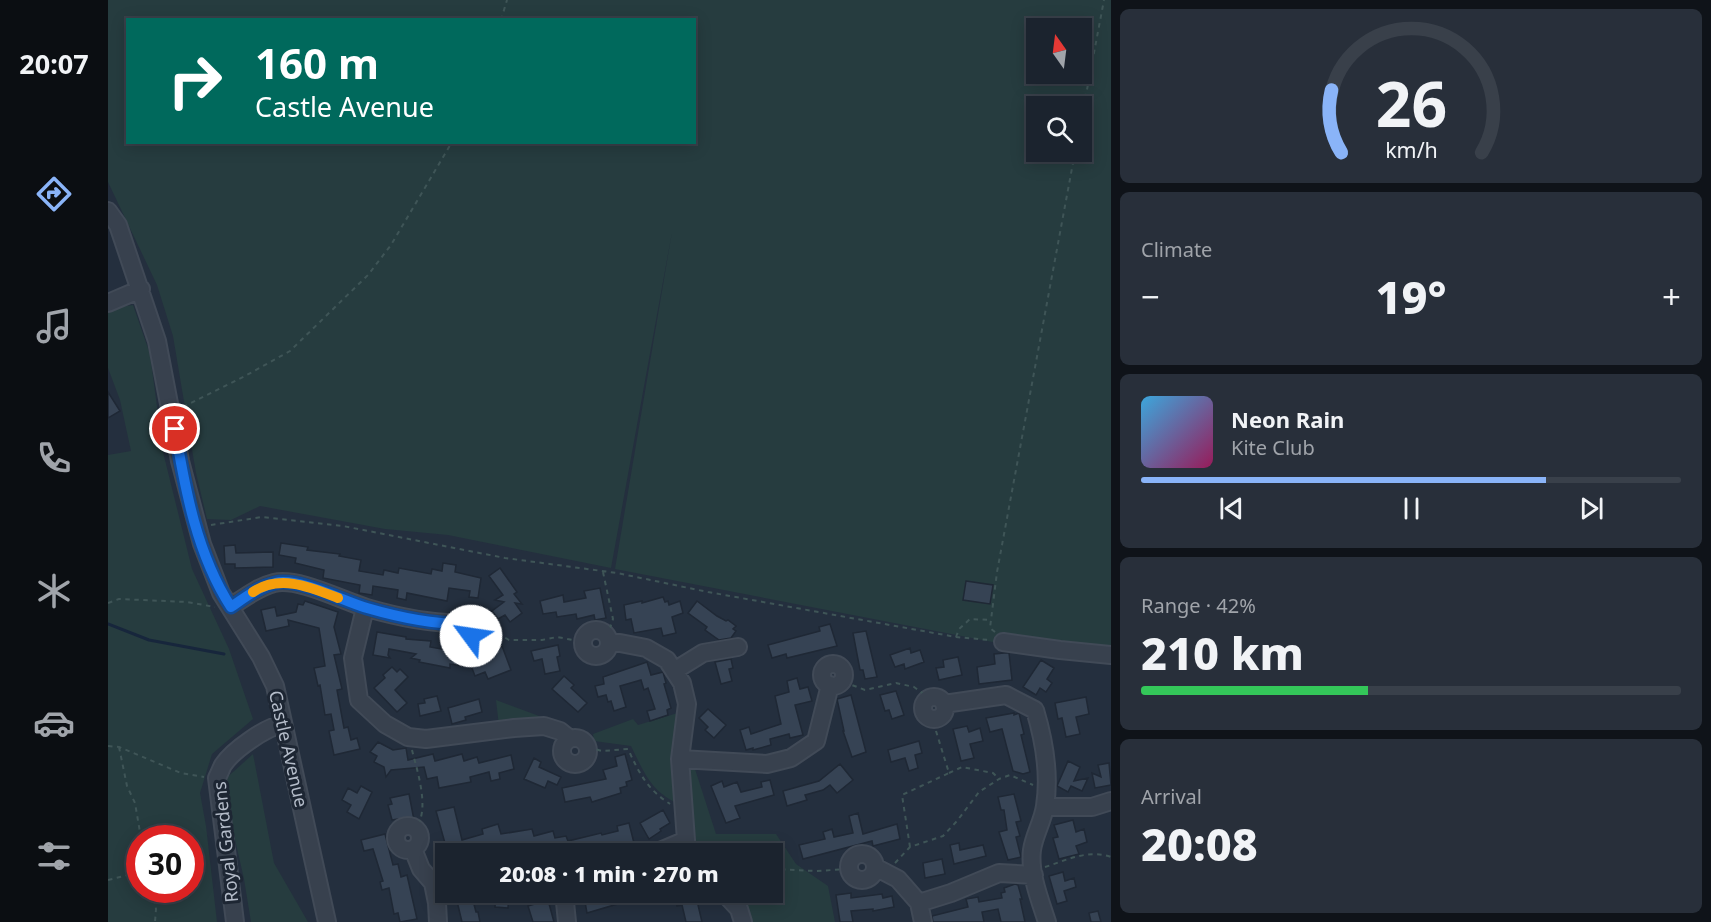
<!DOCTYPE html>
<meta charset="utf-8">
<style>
:root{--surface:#1b232e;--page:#282f3a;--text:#f1f3f6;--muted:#a0a4aa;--line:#39404a;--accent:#8ab4f8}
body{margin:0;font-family:"Noto Sans",sans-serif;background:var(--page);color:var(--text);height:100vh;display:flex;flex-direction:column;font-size:22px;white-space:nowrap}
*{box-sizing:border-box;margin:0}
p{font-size:20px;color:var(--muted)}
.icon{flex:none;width:33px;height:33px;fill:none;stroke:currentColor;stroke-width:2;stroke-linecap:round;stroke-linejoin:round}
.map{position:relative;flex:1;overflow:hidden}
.panel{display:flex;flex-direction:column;gap:9px;padding:9px;background:#0f1319;width:600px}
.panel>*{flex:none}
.hud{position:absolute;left:18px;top:18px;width:570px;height:126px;border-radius:0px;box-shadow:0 3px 15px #0003,0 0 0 2px var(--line);background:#00695c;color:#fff;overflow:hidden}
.needle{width:39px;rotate:346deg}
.fabs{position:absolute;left:918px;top:18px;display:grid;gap:12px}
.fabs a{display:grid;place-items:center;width:66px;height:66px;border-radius:0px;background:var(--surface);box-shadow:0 3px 15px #0003,0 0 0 2px var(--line);font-size:30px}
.speed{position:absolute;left:18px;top:825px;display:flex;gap:12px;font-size:30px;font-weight:700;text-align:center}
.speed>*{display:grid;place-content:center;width:78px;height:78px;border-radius:50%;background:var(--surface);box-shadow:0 3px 15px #0003,0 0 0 2px var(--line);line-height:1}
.speed .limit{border:9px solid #d22;background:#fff;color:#111}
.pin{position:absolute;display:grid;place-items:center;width:51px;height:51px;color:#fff;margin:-26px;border:3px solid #fff;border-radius:50%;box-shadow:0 2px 6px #0007}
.me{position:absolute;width:66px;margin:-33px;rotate:301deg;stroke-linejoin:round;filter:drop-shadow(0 0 4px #0008)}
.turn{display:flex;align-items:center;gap:21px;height:126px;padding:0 30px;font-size:27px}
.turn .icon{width:78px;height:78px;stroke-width:2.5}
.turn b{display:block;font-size:42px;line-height:51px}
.big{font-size:45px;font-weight:800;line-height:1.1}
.panel .widget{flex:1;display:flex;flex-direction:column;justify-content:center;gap:9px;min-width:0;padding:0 21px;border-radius:9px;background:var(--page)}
.panel .dial{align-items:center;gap:0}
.dial svg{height:156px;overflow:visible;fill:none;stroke:var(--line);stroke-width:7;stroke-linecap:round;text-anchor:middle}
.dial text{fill:var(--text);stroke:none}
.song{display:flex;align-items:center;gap:18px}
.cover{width:72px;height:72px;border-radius:9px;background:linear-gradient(135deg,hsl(200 70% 55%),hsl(330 70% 35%))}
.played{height:6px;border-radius:3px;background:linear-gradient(90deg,var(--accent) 75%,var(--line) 75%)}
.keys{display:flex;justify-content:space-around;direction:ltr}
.heat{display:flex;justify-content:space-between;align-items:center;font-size:33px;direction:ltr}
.charge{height:9px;border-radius:4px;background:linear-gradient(90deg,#34c759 42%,var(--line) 0)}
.trip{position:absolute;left:327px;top:843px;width:348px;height:60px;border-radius:0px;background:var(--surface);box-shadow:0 3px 15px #0003,0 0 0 2px var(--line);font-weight:800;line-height:60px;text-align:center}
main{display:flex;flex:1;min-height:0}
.menu{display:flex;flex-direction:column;width:108px;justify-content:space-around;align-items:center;background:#0b0e12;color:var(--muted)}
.menu .icon{width:42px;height:42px}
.menu .on{color:var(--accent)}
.menu b{font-size:27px;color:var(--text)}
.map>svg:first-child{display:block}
</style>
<main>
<nav class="menu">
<b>20:07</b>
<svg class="icon on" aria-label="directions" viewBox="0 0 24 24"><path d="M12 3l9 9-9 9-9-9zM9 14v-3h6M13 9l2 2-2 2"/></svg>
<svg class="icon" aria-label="music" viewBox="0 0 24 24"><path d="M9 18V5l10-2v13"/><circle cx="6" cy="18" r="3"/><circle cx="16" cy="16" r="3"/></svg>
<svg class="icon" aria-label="phone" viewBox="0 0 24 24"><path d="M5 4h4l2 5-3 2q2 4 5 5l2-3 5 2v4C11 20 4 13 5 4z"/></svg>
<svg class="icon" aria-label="climate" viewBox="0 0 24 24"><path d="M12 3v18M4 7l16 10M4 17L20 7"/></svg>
<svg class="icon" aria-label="car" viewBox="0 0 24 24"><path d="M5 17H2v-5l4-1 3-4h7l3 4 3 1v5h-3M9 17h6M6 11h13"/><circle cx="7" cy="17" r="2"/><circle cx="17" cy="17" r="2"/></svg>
<svg class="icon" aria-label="filters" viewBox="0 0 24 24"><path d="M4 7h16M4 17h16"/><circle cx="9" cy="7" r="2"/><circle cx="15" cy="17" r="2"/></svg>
</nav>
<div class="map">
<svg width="1003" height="922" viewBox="0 0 1003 922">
<rect width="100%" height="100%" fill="#242f3e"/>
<path fill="#263c3f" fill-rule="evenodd" d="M0 0H1003V655L895 644 507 569 564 232 503 568 340 535 277 529 152 506 123 520 99 519 88 473 65 336 49 285 0 182ZM20 20H586V142H20ZM928 28H974V74H928ZM928 106H974V152H928Z
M25 305 42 354 55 452 84 569 121 649 145 719 104 754 92 793 98 826 109 922H0V455L23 451 12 400 0 368V309ZM32 838H82V890H32Z
M388 700 469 730 432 723 391 726Z
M573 712 569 803C542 791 535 770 523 746L486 741 485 734 525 719 530 725Z
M145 754 166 863 200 922H143L136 879 114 782Z
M586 766 608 834H668L688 864 720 886 727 922H644L642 915 625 893 664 892V854L592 853 584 832 581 768Z"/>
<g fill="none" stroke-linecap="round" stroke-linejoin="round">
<path stroke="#17263c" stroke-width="3" d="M0 624 41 640 116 654"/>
</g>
<path fill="#364354" stroke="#1f2835" stroke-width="1.5" d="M0 392 12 411 0 418Z
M173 543 200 547 199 550 232 554 231 556 253 560 251 571 275 575 276 570 290 573 291 568 323 574 324 569 334 571 335 563 348 565 347 572 373 578 370 598 361 597 362 591 341 588 339 601 299 593 298 600 289 598 290 590 265 586 264 595 251 593 252 585 215 578 216 570 187 563 188 558 171 555Z
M127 545 128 553 165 552V567L127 568V564H117L116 546Z
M392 568 409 592 406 594 414 604 407 603 414 613 402 622 397 615 390 619 384 611 396 602 387 600 395 595 381 576Z
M858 581 885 585 882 604 855 600Z
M492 588 498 618 487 620 486 615 469 619 468 614 449 617 448 612 435 614 432 601 455 595 456 602 478 598 476 591Z
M555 597 557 602 560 601 561 605 572 601 575 613 564 617 568 633 555 636 553 628 526 633 523 619 518 620 516 605 534 601V603Z
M197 601 230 612 226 627 233 654 226 655 234 689 229 690 236 728 240 727 243 740 249 738 252 749 226 755 221 731 226 730 223 714 217 715 212 685 210 686 206 668 217 666 211 628 180 620 181 626 158 631 153 610 167 607 169 616 188 612 190 604 195 605Z
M589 601 609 616 618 621 620 620 628 626 625 629 628 631 623 638 611 640 597 630 599 627 580 613Z
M722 624 729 646 679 658 678 654 664 658 660 645 712 631 711 627Z
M758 631 769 677 757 679 755 670H752L745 633Z
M269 632 298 637V639L323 641 322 647 345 651 344 653 357 656 355 666 342 664V668L311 662 312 660 303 658 308 654 281 649 280 655 282 658 265 655Z
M450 645 452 656 449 657 452 671 437 674 434 659 426 661 423 651Z
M394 646 403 670 380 679 377 672 367 676 362 663 382 656 380 652Z
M802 648 803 653 812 650 816 662 797 669 796 664 787 667 782 655Z
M896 653H901L904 680 871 684 869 667 887 664 886 654Z
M850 657 854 675 831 680 828 668 836 667 835 660Z
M623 659 625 668 621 669 624 681 613 684 607 662Z
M933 660 946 668 939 679 944 683 938 692 932 688 928 695 915 687Z
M539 662 543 675 555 672 558 683 556 684 563 708 559 710 560 715 542 721 539 711 547 709 540 688 536 690 533 680 512 686 518 707 506 711 503 701 500 702 498 695 490 697 487 686 496 684 495 677Z
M284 667 289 672 292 669 300 677 287 690 299 703 289 712 266 688 277 678 275 675Z
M456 676 466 685 463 688 479 703 470 712 444 689Z
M689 678 692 689 700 687 704 701 687 705 695 735 682 738 681 734 662 739 663 745 645 750V748L638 750 632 730 641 727 643 734 673 724 667 696 681 692 679 681Z
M788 691 796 715 784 719 781 710 777 711 772 695Z
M743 695 758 752 744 757 735 731H736L729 699Z
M329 696 333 711 312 716 310 704 317 703 316 699Z
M978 697 981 714 968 717 972 734 958 737 954 718 950 719 947 703Z
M371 699 374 712 357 717 358 720 344 724 340 708Z
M600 709 618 725 606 738 597 730 600 727 591 718Z
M906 713V715L911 713 916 734 913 735 922 772 915 774 905 771 894 729 882 732 878 718Z
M859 726 861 732 872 728 875 741 862 744 866 758 853 761 845 729Z
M811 741 814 753 807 755 810 768 801 771 797 758 783 762 780 750Z
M270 742 285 750 298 748 300 760 325 754 327 761 354 754 356 761 369 757 371 763 403 755 406 769 391 773 392 779 383 781 381 772 362 777 363 782 331 788 329 777 319 779 316 767 283 770 278 777 276 767 266 762 269 756 262 752Z
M517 754 524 780 518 782 519 786 512 788 513 793 484 802 482 797 457 802 454 788 498 779 495 770 509 766 507 757Z
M426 758 433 762 431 767 453 777 449 785 440 781 437 788 416 779Z
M960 761 972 767 966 781 980 778 974 791 963 786 960 792 949 786Z
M1001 763 1003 785 987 788 984 773 993 777 990 765Z
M732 764 745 780 729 793 722 785 715 790 697 795 699 800 679 806 675 791 711 781Z
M662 780 666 795 627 806 632 818 618 823 603 786 614 781 616 787 629 782 633 792 654 787 653 782Z
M253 786 264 792 251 819 239 812 243 805 234 800 240 788 249 793Z
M301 794 306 820 297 822 296 818 284 820 280 805 284 804 282 798Z
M906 794 913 821 908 822 912 836 908 837 913 857 900 860 891 832 899 830 896 810H893L890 797Z
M346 807 354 840 375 834 374 829 390 824 393 834 424 829 426 836 445 831 447 838 458 836 460 841 493 833 494 835 510 831 509 826 521 823 526 843 481 853 480 850 472 852 470 848 451 852V854H436L434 848 414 854H404L403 849 387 854 385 847 380 849 379 846 361 851V854H340L328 811Z
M555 810 562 823 552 829 553 831 541 839 532 823Z
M750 813 755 834 789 824 792 839 765 846 764 841 695 859 691 845 717 839 715 832 724 829 726 837 745 833 741 816Z
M965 820 968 832 976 829 979 842 968 846 971 854 951 859 945 838 950 837 946 825Z
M277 834 285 865 290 864 293 877 299 875 309 919 292 922 290 913 286 914 281 888 274 890 272 882 275 881 265 849 256 851 253 840Z
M851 843 852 850 875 845 878 856 846 864 842 845Z
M834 859 837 874 817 878 815 863Z
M955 872 957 881 966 878 968 887 956 891 959 901 949 904 941 876Z
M907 884 910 885 914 899H912L917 922H893L890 909 874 912 876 922H825L824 916 860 907 858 899 870 897 871 902 894 898 893 893 897 892 896 888Z
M388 892H401L400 908 387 907Z
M498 892H539L540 895 479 913 477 902 492 897V894Z
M587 892 594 922H578L574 905 569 906 567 896Z
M363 893 368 912H370L372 922H354L348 897Z
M743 893V898L774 894 775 898 784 896 786 907 765 911V909L743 911 745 922H732L728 895Z
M440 900 446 922H425L420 906Z
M990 911 993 922H983L981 913Z"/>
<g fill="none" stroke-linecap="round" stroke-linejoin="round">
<defs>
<path id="minor" d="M0 211 10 225 49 341 72 461 94 544 113 593 153 657 167 686 219 922
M0 303 33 289
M122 607C136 598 150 587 166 583 190 577 235 601 259 608 290 617 322 624 354 623
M257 608 245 658 251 700 277 724 300 737 318 739 406 728 436 726 452 731 462 739
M354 626a10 10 0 1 1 20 0a10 10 0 1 1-20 0Z
M475 643a13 13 0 1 1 26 0a13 13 0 1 1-26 0Z
M895 642 952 650 1003 655
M502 643H512L538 648 559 660 574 683 579 704 572 759 578 840 545 854
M714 675a11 11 0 1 1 22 0a11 11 0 1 1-22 0Z
M566 671 595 653 630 647
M815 708a11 11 0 1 1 22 0a11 11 0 1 1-22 0Z
M836 704 898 695 927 710C936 740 942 774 937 806 935 821 926 835 924 850 921 873 932 900 939 922
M454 751a13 13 0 1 1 26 0a13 13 0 1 1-26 0Z
M572 759 659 764 683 758 708 741 722 685
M937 807H984L1003 801
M288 838a12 12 0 1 1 24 0a12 12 0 1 1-24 0Z
M305 849 313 869 325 883 329 903 330 922
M741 867a13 13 0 1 1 26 0a13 13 0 1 1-26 0Z
M767 867 790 879 811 903 843 893 891 873 926 875
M456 892 459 922
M615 892 631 909 635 922
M811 903 815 922
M127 922 109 778C111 774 113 769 115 765 125 750 158 727 175 724"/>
</defs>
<use href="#minor" stroke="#414a57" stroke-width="20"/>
<path stroke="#3f5557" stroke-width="2" stroke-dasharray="4.5 4.5" stroke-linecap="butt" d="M393 20 399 0
M974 116 996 0
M75 407 137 376 182 351 260 275 283 245 344 142
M103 525 154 517 235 526 397 558 509 573 600 592 848 637 881 640
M495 572 505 619 501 631
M0 603 11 599 79 602 107 607
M374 624 401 640H434L449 637 475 642
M887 632 882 628 889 572 967 152
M848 637 851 629 862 619 883 620
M736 682 757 690 788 683 806 687 821 698
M0 746 11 747 73 773 96 777
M11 747 19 786 27 803 33 838
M480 747 494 751 520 749C531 773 539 789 562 804
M304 750C309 770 323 812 307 828
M841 773 854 767 885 773 891 779
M802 847 794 795 841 773 828 731 829 719
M787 863 802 847 835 836 849 821 871 792 891 779 902 775 925 785
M937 867C959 860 980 849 1003 857
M664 869 708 871 741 869
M0 880 32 872
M44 890 48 909 47 922"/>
<use href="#minor" stroke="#38414e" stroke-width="16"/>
</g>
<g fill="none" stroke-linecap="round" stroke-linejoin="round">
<defs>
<path id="route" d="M67 429C77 489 89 555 123 607 136 598 150 587 167 583 190 577 235 601 259 608 290 617 323 624 354 624L357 633 363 636"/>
</defs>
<use href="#route" stroke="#114b97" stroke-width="15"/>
<use href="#route" stroke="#1a73e8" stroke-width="10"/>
<path stroke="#f59e0b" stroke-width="10" d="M145 592C172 574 202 587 230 598"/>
</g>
<g text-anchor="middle" stroke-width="6" stroke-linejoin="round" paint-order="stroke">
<g font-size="18" fill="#b4bcc9" stroke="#1d2633">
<text transform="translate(180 749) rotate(77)" y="6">Castle Avenue</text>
<text transform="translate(118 842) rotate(-96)" y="6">Royal Gardens</text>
</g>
</g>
</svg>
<div class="fabs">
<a><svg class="needle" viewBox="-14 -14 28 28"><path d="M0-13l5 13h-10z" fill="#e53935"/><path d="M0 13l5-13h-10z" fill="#a0a4aa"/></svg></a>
<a><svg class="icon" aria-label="search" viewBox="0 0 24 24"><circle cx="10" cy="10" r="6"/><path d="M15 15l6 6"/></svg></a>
</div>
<div class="speed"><div class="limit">30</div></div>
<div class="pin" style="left:67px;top:429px;background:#d93025"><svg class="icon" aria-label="arrive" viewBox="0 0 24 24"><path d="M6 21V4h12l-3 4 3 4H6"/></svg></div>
<svg class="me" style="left:363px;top:636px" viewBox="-20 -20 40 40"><circle r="19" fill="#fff"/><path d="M0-13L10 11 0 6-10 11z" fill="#1a73e8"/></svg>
<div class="trip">20:08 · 1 min · 270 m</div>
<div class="hud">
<div class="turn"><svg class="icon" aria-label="right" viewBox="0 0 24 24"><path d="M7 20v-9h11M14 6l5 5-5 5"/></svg><div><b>160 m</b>Castle Avenue</div></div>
</div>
</div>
<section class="panel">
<div class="widget dial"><svg viewBox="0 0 100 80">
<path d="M14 69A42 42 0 1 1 86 69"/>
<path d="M14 69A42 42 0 0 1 9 37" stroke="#8ab4f8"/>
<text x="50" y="56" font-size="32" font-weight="700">26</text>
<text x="50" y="72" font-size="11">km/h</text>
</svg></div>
<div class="widget"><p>Climate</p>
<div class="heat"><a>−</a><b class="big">19°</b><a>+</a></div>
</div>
<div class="widget">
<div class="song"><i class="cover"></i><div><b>Neon Rain</b><p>Kite Club</p></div></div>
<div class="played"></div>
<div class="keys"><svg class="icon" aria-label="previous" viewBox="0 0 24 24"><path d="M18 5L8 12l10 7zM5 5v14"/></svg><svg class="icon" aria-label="pause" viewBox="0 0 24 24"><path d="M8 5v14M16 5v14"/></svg><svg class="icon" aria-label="next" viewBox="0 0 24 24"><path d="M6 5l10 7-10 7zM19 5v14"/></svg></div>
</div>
<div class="widget"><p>Range · 42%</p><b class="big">210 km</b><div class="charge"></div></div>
<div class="widget"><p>Arrival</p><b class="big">20:08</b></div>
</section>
</main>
